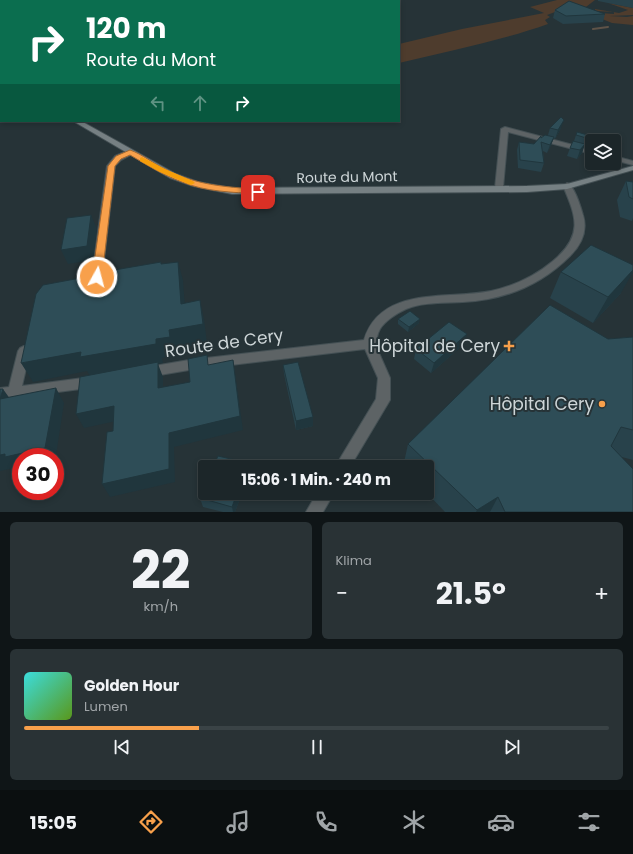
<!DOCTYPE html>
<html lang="de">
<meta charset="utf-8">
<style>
:root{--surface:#1c2629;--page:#293235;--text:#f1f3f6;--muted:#a0a5a8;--line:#3a4346;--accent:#f8a04b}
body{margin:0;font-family:Poppins,sans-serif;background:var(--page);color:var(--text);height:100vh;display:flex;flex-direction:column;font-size:15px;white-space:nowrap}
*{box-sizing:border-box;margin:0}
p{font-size:13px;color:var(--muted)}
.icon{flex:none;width:22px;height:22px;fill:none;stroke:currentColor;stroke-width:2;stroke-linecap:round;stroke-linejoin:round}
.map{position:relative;height:512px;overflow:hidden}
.side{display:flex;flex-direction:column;gap:10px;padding:10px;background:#0f1517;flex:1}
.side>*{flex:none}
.hud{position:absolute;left:0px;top:0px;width:400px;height:122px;box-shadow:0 2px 6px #0003,0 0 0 1px var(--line);background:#0b6e4f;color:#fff;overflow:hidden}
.tools{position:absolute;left:585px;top:134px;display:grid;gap:8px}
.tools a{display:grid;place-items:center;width:36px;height:36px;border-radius:4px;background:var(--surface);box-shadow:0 2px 6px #0003,0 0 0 1px var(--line);font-size:20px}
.speed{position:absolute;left:12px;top:448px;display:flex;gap:8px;font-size:20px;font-weight:700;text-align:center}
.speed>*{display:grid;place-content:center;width:52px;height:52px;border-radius:50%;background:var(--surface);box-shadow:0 2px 6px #0003,0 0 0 1px var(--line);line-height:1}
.speed .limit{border:6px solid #d22;background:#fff;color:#111}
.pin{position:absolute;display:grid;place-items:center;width:34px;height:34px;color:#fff;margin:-17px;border-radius:8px;box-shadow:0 2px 6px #0006}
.me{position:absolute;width:44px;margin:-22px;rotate:7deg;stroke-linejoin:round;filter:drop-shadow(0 0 3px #0008)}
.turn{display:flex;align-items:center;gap:14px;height:84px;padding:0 20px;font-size:18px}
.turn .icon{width:52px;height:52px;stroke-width:2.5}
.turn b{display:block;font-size:28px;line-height:34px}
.lanes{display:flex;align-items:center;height:38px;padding:0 20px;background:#0003;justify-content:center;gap:20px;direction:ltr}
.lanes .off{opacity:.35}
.big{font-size:30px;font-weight:700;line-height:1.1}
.side .tile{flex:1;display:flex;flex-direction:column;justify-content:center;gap:6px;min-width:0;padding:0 14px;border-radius:6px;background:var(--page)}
.side .dial{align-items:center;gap:0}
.dial b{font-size:52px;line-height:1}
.song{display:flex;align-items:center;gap:12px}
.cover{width:48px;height:48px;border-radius:6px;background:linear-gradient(135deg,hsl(180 70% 55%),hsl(90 70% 35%))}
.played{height:4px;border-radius:2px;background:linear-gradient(90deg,var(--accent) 30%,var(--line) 30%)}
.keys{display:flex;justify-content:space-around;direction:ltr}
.heat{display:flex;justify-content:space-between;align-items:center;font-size:22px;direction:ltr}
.side .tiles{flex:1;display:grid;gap:10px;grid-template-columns:1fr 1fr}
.tile:last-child{grid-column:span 2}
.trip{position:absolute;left:198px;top:460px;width:236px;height:40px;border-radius:4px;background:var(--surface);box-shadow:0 2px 6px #0003,0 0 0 1px var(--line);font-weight:700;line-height:40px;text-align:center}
.tab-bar{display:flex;height:64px;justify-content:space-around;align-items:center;background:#0b0f10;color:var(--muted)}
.tab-bar .icon{width:28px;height:28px}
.tab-bar .active{color:var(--accent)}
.tab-bar b{font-size:18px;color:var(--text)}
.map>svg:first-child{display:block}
</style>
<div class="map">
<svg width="633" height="512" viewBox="0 0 633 512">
<rect width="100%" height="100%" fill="#263337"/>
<path fill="#4e3c2d" d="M557 0H595L582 10 555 12 547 15 550 17 545 20 548 24C500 41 449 51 399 63V44L462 29 544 13 530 7Z
M608 3 633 8V15L609 16 627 17 633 16V25L612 23 585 12 614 14V12L595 11V9L619 13 628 10Z"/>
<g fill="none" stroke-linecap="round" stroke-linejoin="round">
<path stroke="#5e5348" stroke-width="2" d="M593 29 608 27"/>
<path fill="#5a6568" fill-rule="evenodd" d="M140 0H167L139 1Z
M0 5H1V13H0Z"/>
<path fill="#5a6568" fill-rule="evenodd" d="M225 0H271L224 1Z
M0 9H1V31H0Z"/>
<defs>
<path id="street" d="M505 127 592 150V154L508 132 503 188 499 191 496 190 495 188 501 129Z
M127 151H130L134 153 121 160 115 166 102 277 101 280 88 284 84 283 83 280 84 277 92 275 107 166 115 156Z
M614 156 633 161V165L614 160Z
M567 183C574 185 581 208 583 215 588 231 581 245 570 256 541 285 504 300 463 302 445 303 423 302 406 309 397 313 385 321 380 329 377 334 377 339 375 344L390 378V400L350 467H335L376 399 378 378 365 349 189 370 148 377 143 376 142 372 143 368 148 367 189 360 364 340C381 285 448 300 491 291 514 286 535 276 553 261 583 236 577 218 563 186Z
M24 346 28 348 30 351 22 386 91 377 96 379 97 383 96 387 19 397 14 400 10 398 0 400V388L9 387 18 351 20 348Z
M317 493H334L323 512H306Z"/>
<path id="secondary" d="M0 89H1V93H0Z
M73 121H81L176 174 198 182 232 188 527 186 567 184 633 166V170L567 189 527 192 232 194 193 186 170 178Z"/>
</defs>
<use href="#street" stroke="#445054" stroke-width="2"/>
<use href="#secondary" stroke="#445054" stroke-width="2"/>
<use href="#street" fill="#5d6365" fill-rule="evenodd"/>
<use href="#secondary" fill="#768083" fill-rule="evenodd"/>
</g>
<path fill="#28424b" d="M598 0H633V8L598 1Z
M555 10 605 14 603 22 563 24 553 18Z
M550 128H561L555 139 554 138 551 145 547 153 543 151 544 163 541 172 518 168 517 150 519 142 534 144 541 138 548 135Z
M577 132 591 136 588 145 586 147 584 146 582 153 577 159 567 156 570 148 574 141Z
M626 181 633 182V218L632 221 620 217 617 200Z
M561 272 621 293 593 323 550 298Z
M398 319 419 323 408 332 398 324Z
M633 337V460L622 457 633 512H445L427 493V467H403L408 444 608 339Z
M464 344 431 373 414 359 416 349Z
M283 365 313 426 296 430 284 374Z
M205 493H242L235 512H223L203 507 200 498Z"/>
<path fill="#20363d" d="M564 120 561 128 555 139 558 130Z
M591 136 588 145 586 147 590 139Z
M554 137 551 145 547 153 550 145Z
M585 144 582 153 577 159 580 150Z
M91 215 97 229 93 260 68 264 61 250Z
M178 262 183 280 186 322 181 304Z
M633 270V272L621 293 593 323 608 297Z
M200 300 204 319 207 343 175 349V355L162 358 163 363 158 364 163 377V402L90 376 87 371 33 382 21 363 81 352 156 339 169 330Z
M420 319 419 323 408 332 409 327Z
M467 334 464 344 431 373 434 363Z
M233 360 243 430 174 447 175 482 110 497 102 484 169 433Z
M56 388 64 403 55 462V457H21V469L16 470 14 468 0 471V455L5 454Z
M3 389 13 403 0 399Z
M114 406 121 420 84 428 76 414Z
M313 417V426L296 430V421Z
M237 493H242L235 512H233L232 507Z
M498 497 490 512H476L477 510Z"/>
<path fill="#2e4d57" stroke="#20363d" d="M569 1 605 14 566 16 555 10Z
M561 117 564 120 558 130 550 128Z
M577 132 591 136 590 139 576 135Z
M545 135 554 137 550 145 541 142 544 163 520 160 519 142 534 144 541 136V138Z
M573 141 585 144 580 150 570 148Z
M626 181 633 182V199L629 197Z
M91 215 87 246 61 250 67 218Z
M591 245 633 265V270L608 297 561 272Z
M161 262V264L178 262 181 304 200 300 203 324 169 330 170 337 156 339V344L80 357 81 352 21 363 36 294 43 285 91 276V274Z
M550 305 608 339 633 337V430L621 427 611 446 633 469V512H505L498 497 477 510 408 444Z
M410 311 420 319 409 327 398 319Z
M449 322 467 334 434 363 416 349Z
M207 355 208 365 233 360 240 416 169 433V469L102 484 107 432 113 431 114 406 76 414 80 377 158 362V388L190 382 188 359Z
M298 362 313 417 296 421 283 365Z
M56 388 45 448 5 457V454L0 455V389H3L0 399Z
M218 456 248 463 246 467H213Z
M205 487V493H237L232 507 200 498Z"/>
<path fill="#f8a04b" stroke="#a16831" d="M130 150C142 154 154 164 165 169 196 185 224 187 258 189L262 192 258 194C232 192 206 192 182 182 163 175 147 165 130 155L121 159 115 166 102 277 100 279H94L92 277 108 166 116 156Z"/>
<path fill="#f59e0b" d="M142 157 165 169 193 181 195 183 191 185 188 184 160 172 140 161V158Z"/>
<g fill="#f8a04b" stroke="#263337" stroke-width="1.5">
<path d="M507 340h4v4h4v4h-4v4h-4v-4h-4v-4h4z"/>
<circle cx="602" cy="404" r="4"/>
</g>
<g text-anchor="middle" stroke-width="4" stroke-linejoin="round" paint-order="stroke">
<g font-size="14" fill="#ced6d8" stroke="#263337">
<text transform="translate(347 177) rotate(-1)" y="5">Route du Mont</text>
</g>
<g font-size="17" fill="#ced6d8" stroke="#263337">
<text transform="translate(224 343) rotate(-8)" y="6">Route de Cery</text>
</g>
<g font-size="17" fill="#ced6d8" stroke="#263337" text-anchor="end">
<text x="500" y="352">Hôpital de Cery</text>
<text x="594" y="410">Hôpital Cery</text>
</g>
</g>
</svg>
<div class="tools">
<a><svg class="icon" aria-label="layers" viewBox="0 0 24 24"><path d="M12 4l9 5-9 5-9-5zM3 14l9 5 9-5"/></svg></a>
</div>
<div class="speed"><div class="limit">30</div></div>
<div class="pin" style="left:258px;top:192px;background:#d93025"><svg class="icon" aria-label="arrive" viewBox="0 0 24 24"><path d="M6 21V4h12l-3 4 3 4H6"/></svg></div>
<svg class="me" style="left:97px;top:277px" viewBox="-20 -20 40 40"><circle r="17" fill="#f8a04b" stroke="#fff" stroke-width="3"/><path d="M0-11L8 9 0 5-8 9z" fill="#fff"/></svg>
<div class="trip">15:06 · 1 Min. · 240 m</div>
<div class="hud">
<div class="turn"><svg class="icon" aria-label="right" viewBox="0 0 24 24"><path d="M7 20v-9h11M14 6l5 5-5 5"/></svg><div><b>120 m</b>Route du Mont</div></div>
<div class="lanes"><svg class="icon off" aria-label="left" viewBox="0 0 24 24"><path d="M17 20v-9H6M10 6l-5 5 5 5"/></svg><svg class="icon off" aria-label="ahead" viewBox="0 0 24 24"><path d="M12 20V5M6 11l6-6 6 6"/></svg><svg class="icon" aria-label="right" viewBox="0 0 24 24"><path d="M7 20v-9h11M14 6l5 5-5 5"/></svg></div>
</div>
</div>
<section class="side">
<div class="tiles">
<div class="tile dial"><b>22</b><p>km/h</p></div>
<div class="tile"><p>Klima</p>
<div class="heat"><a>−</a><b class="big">21.5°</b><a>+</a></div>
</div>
<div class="tile">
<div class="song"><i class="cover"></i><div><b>Golden Hour</b><p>Lumen</p></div></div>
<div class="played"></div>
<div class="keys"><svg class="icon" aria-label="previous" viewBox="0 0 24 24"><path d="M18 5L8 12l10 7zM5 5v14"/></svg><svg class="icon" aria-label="pause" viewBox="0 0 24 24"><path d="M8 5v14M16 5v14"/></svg><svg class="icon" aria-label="next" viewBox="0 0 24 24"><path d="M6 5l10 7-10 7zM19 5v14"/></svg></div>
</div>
</div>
</section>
<nav class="tab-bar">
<b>15:05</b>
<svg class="icon active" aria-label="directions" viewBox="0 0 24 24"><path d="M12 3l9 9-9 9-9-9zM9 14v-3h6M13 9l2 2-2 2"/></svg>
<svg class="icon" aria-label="music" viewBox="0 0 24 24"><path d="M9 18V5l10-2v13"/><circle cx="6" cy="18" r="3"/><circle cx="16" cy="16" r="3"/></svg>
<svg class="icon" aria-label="phone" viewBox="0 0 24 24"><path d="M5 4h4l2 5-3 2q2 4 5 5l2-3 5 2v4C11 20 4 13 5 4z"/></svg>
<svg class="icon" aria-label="climate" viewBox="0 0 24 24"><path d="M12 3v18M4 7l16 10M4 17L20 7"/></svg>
<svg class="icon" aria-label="car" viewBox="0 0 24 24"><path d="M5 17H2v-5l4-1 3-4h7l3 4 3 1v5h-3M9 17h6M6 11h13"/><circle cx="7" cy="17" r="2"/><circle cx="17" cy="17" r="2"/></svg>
<svg class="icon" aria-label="filters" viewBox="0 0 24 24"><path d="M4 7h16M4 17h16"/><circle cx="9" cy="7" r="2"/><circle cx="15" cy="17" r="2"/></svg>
</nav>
